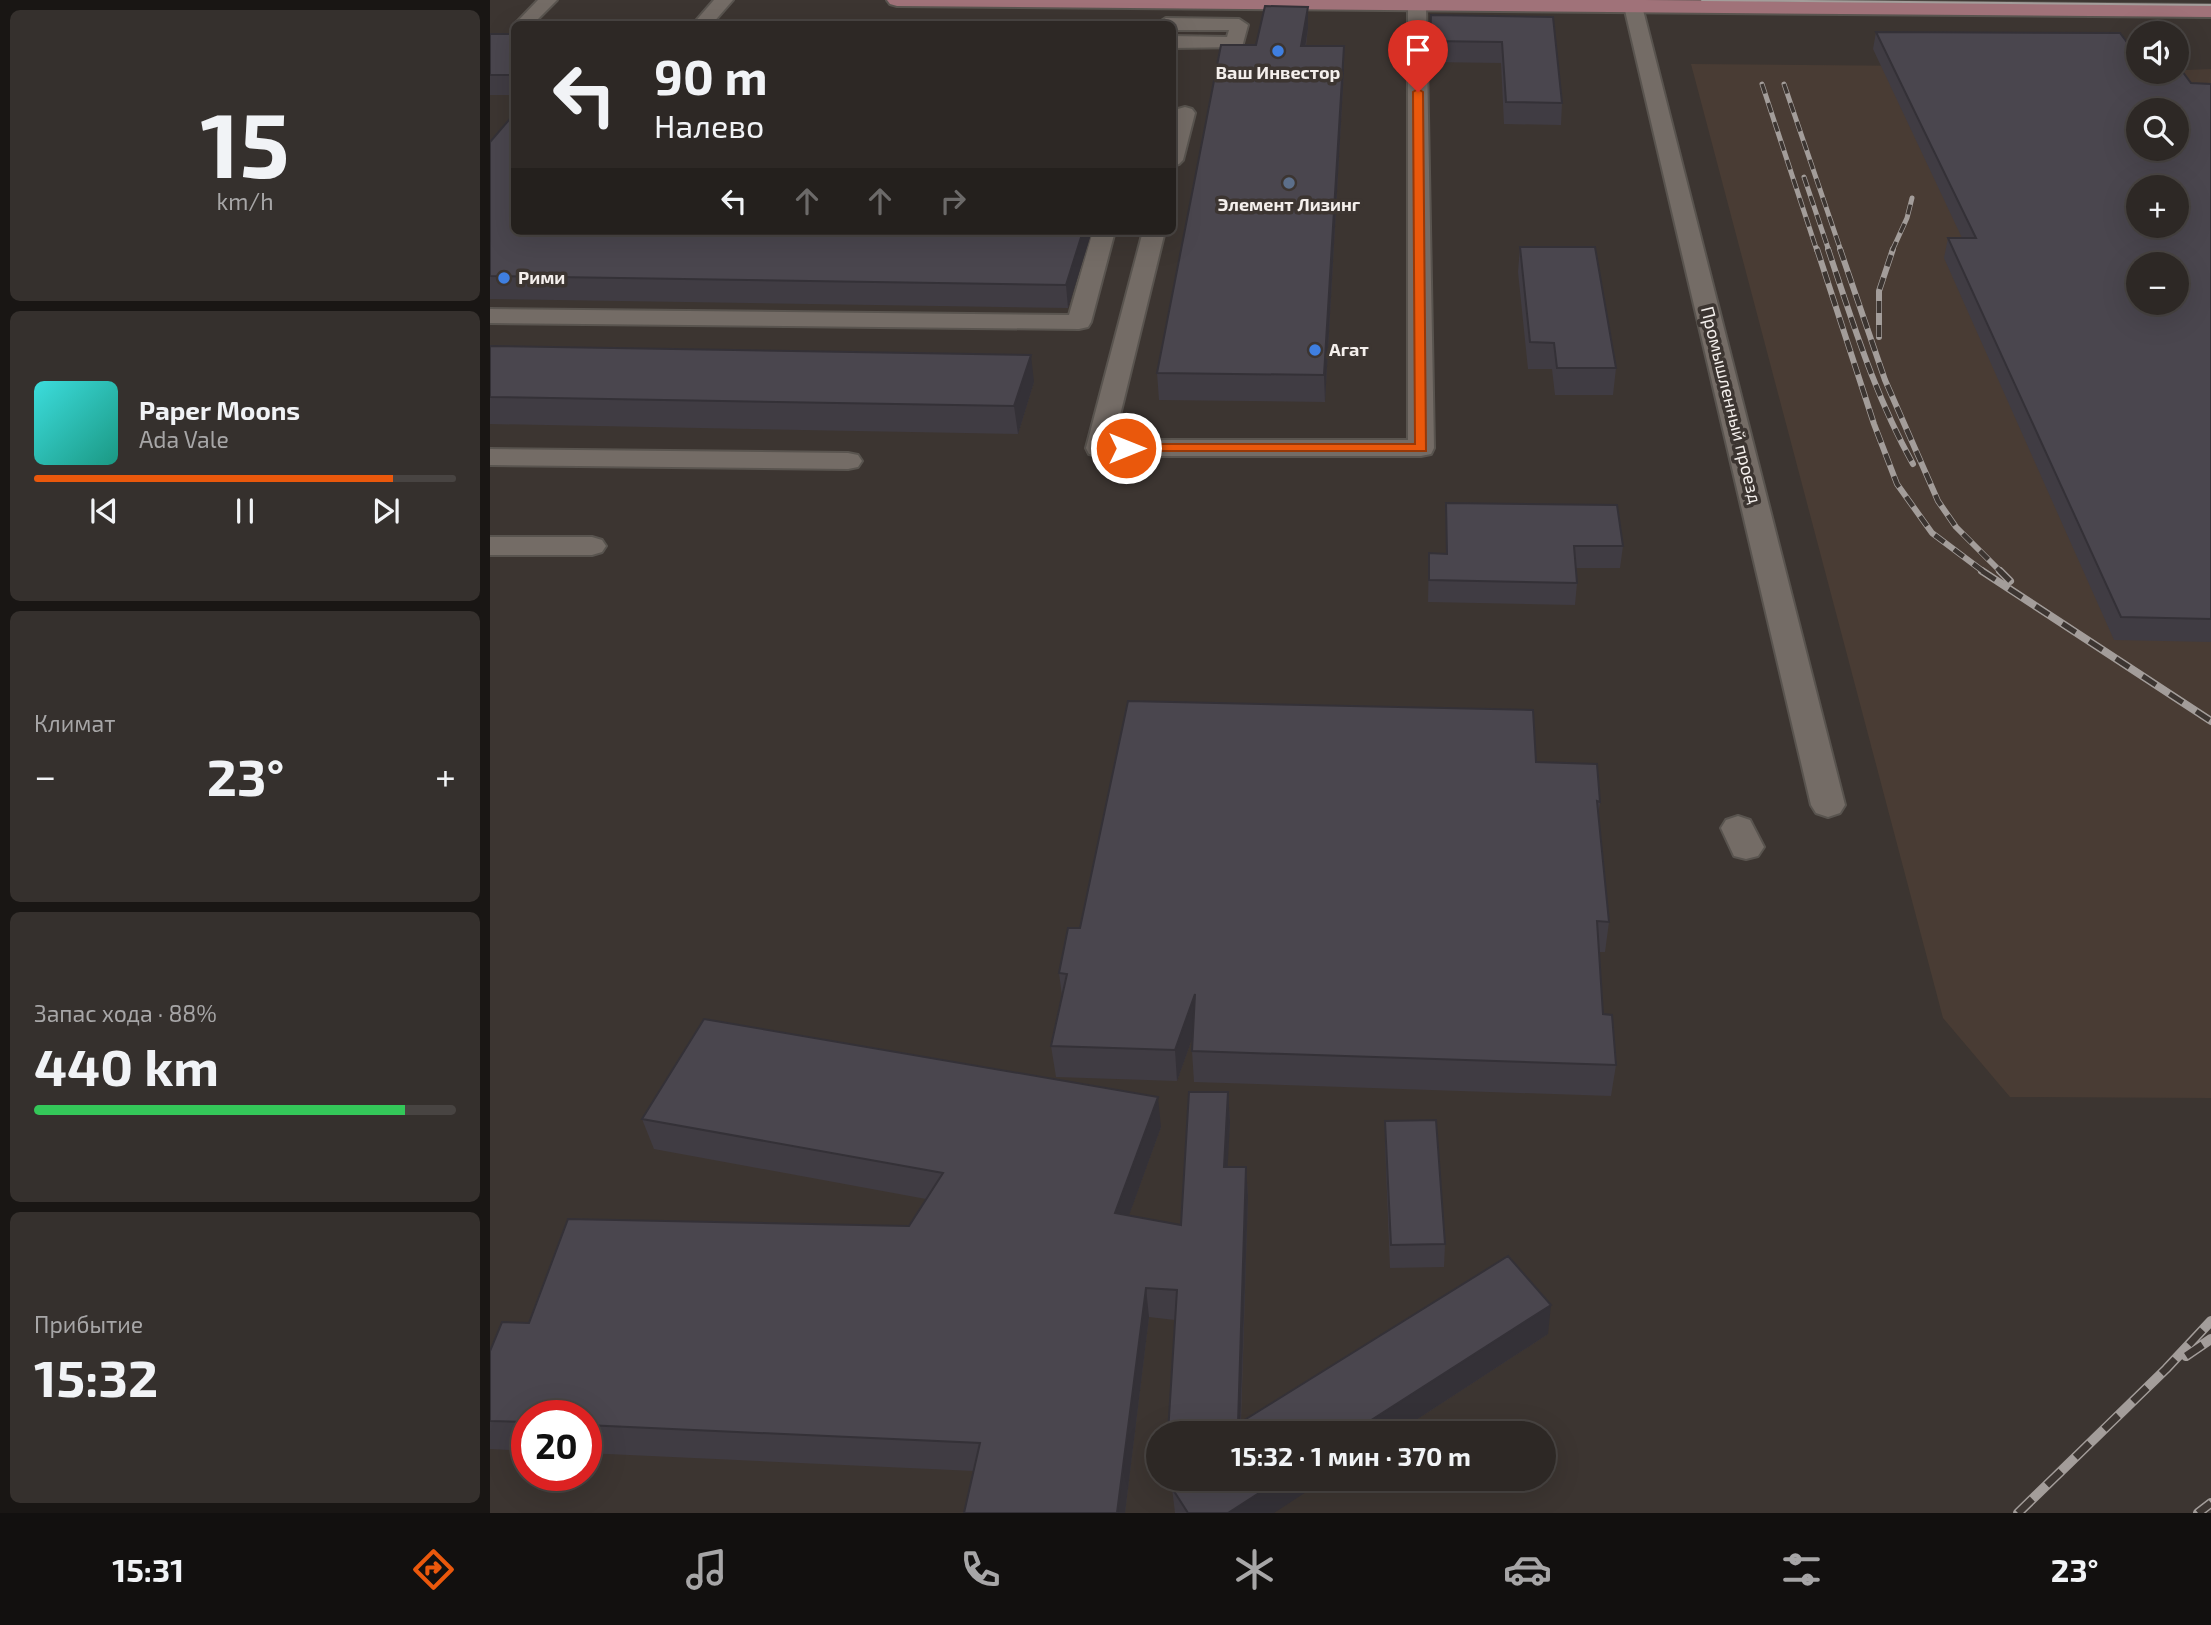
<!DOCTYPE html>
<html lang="ru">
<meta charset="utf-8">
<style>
:root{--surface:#2d2825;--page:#35302d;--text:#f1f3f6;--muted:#a7a6a7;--line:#484442;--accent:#ea580c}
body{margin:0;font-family:"Exo 2",sans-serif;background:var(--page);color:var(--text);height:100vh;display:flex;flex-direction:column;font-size:26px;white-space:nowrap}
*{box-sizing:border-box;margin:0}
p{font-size:23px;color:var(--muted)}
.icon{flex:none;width:38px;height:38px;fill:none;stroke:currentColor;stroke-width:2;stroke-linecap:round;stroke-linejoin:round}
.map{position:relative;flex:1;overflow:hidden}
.side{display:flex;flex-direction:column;gap:10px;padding:10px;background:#191614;width:490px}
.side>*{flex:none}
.guide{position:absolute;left:21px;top:21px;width:665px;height:214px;border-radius:10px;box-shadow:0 7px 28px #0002,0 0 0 2px var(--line);background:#2d2825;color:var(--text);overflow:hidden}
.buttons{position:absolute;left:1636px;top:21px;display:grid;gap:14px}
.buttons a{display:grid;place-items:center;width:63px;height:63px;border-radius:50%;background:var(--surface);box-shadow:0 7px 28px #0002,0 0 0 2px var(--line);font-size:35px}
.speed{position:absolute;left:21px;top:1400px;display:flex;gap:14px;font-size:35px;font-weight:700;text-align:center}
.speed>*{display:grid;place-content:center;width:91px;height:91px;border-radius:50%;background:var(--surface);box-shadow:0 7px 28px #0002,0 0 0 2px var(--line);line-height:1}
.speed .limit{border:10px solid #d22;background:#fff;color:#111}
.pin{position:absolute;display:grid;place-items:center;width:60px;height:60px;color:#fff;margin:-72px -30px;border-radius:50% 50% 50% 0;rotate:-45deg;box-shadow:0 0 7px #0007}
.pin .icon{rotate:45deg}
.me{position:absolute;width:77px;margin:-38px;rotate:90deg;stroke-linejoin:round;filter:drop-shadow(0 0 5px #0008)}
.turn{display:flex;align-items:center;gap:24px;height:147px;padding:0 28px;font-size:32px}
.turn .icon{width:91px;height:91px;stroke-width:2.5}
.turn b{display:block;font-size:49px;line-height:60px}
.lanes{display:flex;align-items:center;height:66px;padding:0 28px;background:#0003;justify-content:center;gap:35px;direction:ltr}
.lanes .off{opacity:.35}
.big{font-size:52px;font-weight:700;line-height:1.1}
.side .widget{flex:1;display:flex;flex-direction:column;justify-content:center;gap:10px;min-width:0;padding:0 24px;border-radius:10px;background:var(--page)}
.side .dial{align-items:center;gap:0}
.dial b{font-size:91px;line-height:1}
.song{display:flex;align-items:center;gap:21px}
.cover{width:84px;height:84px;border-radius:10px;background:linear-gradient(135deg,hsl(180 70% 55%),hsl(170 70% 35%))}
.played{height:7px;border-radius:4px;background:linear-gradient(90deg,var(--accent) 85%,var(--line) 85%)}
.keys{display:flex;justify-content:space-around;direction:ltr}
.heat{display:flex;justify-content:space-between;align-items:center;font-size:38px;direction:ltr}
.charge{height:10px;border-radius:5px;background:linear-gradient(90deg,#34c759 88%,var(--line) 0)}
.trip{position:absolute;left:656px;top:1421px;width:410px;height:70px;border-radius:35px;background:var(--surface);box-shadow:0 7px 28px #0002,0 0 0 2px var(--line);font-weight:700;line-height:70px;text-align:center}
.tabs{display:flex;height:112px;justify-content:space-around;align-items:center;background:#12100f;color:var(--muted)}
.tabs .icon{width:49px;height:49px}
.tabs .current{color:var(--accent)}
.tabs b{font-size:32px;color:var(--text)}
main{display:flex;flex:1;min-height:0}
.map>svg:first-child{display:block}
</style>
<main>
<section class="side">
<div class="widget dial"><b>15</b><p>km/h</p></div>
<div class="widget">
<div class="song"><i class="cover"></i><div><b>Paper Moons</b><p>Ada Vale</p></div></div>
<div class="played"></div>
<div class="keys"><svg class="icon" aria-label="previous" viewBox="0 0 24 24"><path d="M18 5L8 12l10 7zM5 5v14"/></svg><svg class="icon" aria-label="pause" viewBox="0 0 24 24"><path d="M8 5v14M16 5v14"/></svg><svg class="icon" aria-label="next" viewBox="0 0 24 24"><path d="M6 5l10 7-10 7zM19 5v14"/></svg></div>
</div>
<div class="widget"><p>Климат</p>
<div class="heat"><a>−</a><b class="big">23°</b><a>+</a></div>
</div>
<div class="widget"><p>Запас хода · 88%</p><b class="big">440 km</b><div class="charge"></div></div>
<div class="widget"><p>Прибытие</p><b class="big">15:32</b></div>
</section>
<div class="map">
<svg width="1721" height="1513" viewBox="0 0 1721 1513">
<rect width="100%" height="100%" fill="#3c3531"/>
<path fill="#493c34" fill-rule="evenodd" d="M1201 64 1648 68V72L1721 69V1098L1520 1097 1453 1018ZM1648 110H1687V149H1648ZM1648 187H1687V226H1648ZM1648 264H1687V303H1648Z"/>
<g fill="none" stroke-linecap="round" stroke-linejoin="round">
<defs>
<path id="minor" d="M48 0H67L43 24 24 25Z
M224 0H243L222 24H203Z
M921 0H933L936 4 944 448 941 454 931 456H609L599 454 596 448 653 231H675L624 440H918V4Z
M1143 1 1152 6 1355 805 1350 813 1338 817 1326 813 1321 805 1134 6Z
M676 18 749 19 758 25 752 47 682 48V36L737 37 739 30H682V24H667Z
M695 107 702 109 705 113 693 160 689 164 682 166V121L688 109Z
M603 231H625L601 322 598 327 589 329 0 323V309L579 315Z
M0 449 358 453 368 455 372 461 368 467 358 469 0 465Z
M0 537H102L112 540 116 546 112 552 102 555H0Z
M1248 816 1260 820 1274 847 1268 856 1256 859 1244 856 1231 828 1236 820Z"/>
<path id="major" d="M397 0H1156L1721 5V17L407 6 400 4Z"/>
</defs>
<use href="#minor" stroke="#59544f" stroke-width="4"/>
<use href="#major" stroke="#59544f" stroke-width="4"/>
<use href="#minor" fill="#746c66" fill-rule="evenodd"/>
<use href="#major" fill="#a07279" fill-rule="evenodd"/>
<path stroke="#a39d9a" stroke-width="2" d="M1212 0 1721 5"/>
<defs>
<path id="rail-far3" d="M1272 84 1327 251
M1294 84 1351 251
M1314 177 1339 251
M1402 251 1417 218 1422 198"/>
<path id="rail-far2" d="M1327 249 1384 424 1407 484 1442 533 1494 572
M1338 249C1363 323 1385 396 1423 464
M1350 249 1395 380 1448 501 1466 527 1511 572
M1389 337V291L1403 249"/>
<path id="rail-far1" d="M1492 571 1721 721
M1510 571 1520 581"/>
<path id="rail" d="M1696 1356 1721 1339
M1528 1513 1676 1369 1721 1321
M1708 1513 1721 1503"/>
</defs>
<use href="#rail-far3" stroke="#a39d9a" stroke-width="5"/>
<use href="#rail-far2" stroke="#a39d9a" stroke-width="6"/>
<use href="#rail-far1" stroke="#a39d9a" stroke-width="8"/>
<use href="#rail" stroke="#a39d9a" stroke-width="10"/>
<use href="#rail-far3" stroke="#3c3531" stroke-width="3.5" stroke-dasharray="10" stroke-linecap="butt"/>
<use href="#rail-far2" stroke="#3c3531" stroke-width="4.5" stroke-dasharray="12" stroke-linecap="butt"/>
<use href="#rail-far1" stroke="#3c3531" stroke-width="5" stroke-dasharray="16" stroke-linecap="butt"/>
<use href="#rail" stroke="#3c3531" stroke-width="7" stroke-dasharray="20" stroke-linecap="butt"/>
</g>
<path fill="#403c43" d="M941 15 1063 17 1072 103 1071 125 1014 124 1011 63 940 62Z
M818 28 816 46 854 69 835 402 669 400 667 373Z
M1386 32 1648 72 1701 83 1721 84V642L1624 640 1454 258 1458 238H1472L1383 49Z
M0 34H24V95H0Z
M0 142 24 231H602L578 308 0 299Z
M1030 247 1126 368 1123 395H1065L1062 369H1038L1028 272Z
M0 346 544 382 528 434 0 424Z
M956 503 1133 546 1130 568H1086L1087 583 1085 605 938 602 939 553 956 554Z
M1046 762 1110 802 1108 815 1119 922 1115 952H1109L1113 1014 1126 1065 1121 1096 704 1082 702 1051V1039L687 1081 566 1077 561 1046 572 996 569 973 590 928Z
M738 1092 740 1122 737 1167H756L758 1197 751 1422 1058 1334 906 1433H678L685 1320 659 1317 635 1513H474L484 1471 96 1453V1416H37V1451L0 1449V1351L39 1323 419 1226 436 1199 164 1149 152 1119 671 1127 639 1215 691 1225Z
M895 1121 955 1244 954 1267 900 1268 895 1144Z
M682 1488 784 1513H685Z"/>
<path fill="#343137" d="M818 7V28L812 68 811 46Z
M854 46V69L835 402 834 375Z
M593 231H602L578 308 576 285Z
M541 355 544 382 528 434 524 406Z
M705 994 707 1025 687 1081 685 1050Z
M738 1092 740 1122 736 1198 734 1167Z
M668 1097 671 1127 629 1243 625 1213Z
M756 1167 758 1197 750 1433 748 1424Z
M656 1288 659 1317 635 1513H627Z
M1061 1305 1058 1334 906 1433H861Z
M791 1479H836L784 1513H738Z"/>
<path fill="#4a464e" stroke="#343137" stroke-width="2" fill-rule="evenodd" d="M775 6 818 7 811 46H854L834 375 667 373 731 45H766Z
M941 15 1063 17 1072 103 1016 102 1012 42 940 41Z
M1386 32 1630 33 1648 57V72H1687V71H1692L1701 83 1721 84V619L1631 617 1458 238H1486ZM1648 110H1687V149H1648ZM1648 187H1687V226H1648ZM1648 264H1687V303H1648Z
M0 34H24V75H0Z
M24 114V231H593L576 285 0 276V142Z
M1030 247H1105L1126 368H1067L1064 343 1040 342Z
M0 346 541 355 524 406 0 397Z
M956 503 1127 505 1133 546H1084L1087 583 939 580V553L957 554Z
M638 701 1043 710 1046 762 1107 764 1110 802 1107 801 1119 922 1107 921 1113 1014 1122 1015 1126 1065 702 1051 705 994 685 1050 561 1046 577 974 569 973 578 928H590Z
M214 1019 668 1097 625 1213 691 1225 699 1092H738L734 1167H756L748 1424 1018 1256 1061 1305 861 1433H678L687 1290 656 1288 627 1513H474L490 1443 96 1425V1416H37V1422L0 1421V1351L12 1322 39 1323 78 1219 419 1226 453 1173 152 1119Z
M946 1120 955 1244 901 1245 895 1121Z
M696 1479H791L738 1513H698L682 1488Z"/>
<path fill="#ea580c" stroke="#983908" stroke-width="2" d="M928 89 933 92 936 451H631V445L636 444H925L923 92Z"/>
<g fill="#3f7fe0" stroke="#3c3531" stroke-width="2.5">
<circle cx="788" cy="51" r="7"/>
<circle cx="14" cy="278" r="7"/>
<circle cx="825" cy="350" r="7"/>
</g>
<circle fill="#5c6f8a" stroke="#3c3531" stroke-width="2.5" cx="799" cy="183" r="7"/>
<g text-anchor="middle" stroke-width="7" stroke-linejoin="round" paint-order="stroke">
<g font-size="18" font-weight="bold" fill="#f4efec" stroke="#3c3531">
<text x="788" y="79">Ваш Инвестор</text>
<text x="799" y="211">Элемент Лизинг</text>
<text x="28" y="284" text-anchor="start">Рими</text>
<text x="839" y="356" text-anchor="start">Агат</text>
</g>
<g font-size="18" fill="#f4efec" stroke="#3c3531">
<text transform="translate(1241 405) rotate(76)" y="6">Промышленный проезд</text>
</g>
</g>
</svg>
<div class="buttons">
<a><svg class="icon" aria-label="sound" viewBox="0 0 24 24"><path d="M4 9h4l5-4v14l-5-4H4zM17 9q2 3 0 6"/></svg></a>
<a><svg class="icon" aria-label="search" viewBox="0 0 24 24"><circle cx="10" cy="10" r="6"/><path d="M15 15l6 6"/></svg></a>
<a>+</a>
<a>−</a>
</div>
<div class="speed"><div class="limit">20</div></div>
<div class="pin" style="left:928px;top:92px;background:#d93025"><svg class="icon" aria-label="arrive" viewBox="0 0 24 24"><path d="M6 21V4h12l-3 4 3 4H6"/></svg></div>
<svg class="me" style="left:636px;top:448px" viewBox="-20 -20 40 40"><circle r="17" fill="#ea580c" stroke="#fff" stroke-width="3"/><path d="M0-11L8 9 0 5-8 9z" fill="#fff"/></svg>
<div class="trip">15:32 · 1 мин · 370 m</div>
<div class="guide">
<div class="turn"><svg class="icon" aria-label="left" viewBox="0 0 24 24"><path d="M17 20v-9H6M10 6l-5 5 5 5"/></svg><div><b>90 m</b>Налево</div></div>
<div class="lanes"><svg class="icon" aria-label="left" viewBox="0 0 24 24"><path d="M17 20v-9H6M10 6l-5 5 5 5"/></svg><svg class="icon off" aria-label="ahead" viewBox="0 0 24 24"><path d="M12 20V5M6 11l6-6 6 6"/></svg><svg class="icon off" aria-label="ahead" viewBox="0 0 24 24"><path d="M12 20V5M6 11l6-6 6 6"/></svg><svg class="icon off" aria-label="right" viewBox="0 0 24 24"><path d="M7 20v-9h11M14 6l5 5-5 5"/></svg></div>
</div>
</div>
</main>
<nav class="tabs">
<b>15:31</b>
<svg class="icon current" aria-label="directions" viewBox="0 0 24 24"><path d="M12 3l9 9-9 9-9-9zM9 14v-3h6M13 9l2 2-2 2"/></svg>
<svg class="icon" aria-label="music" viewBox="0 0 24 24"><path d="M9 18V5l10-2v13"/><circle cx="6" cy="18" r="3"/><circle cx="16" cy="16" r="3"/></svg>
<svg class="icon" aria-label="phone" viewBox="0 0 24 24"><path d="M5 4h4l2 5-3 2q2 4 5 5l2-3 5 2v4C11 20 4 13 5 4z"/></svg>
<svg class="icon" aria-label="climate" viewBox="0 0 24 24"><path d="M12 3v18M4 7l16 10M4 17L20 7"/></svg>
<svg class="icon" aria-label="car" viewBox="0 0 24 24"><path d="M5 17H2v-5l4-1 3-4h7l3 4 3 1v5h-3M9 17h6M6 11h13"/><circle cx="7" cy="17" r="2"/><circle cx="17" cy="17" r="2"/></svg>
<svg class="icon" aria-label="filters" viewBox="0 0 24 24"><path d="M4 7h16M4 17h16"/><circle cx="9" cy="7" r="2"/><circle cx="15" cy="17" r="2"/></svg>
<b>23°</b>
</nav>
